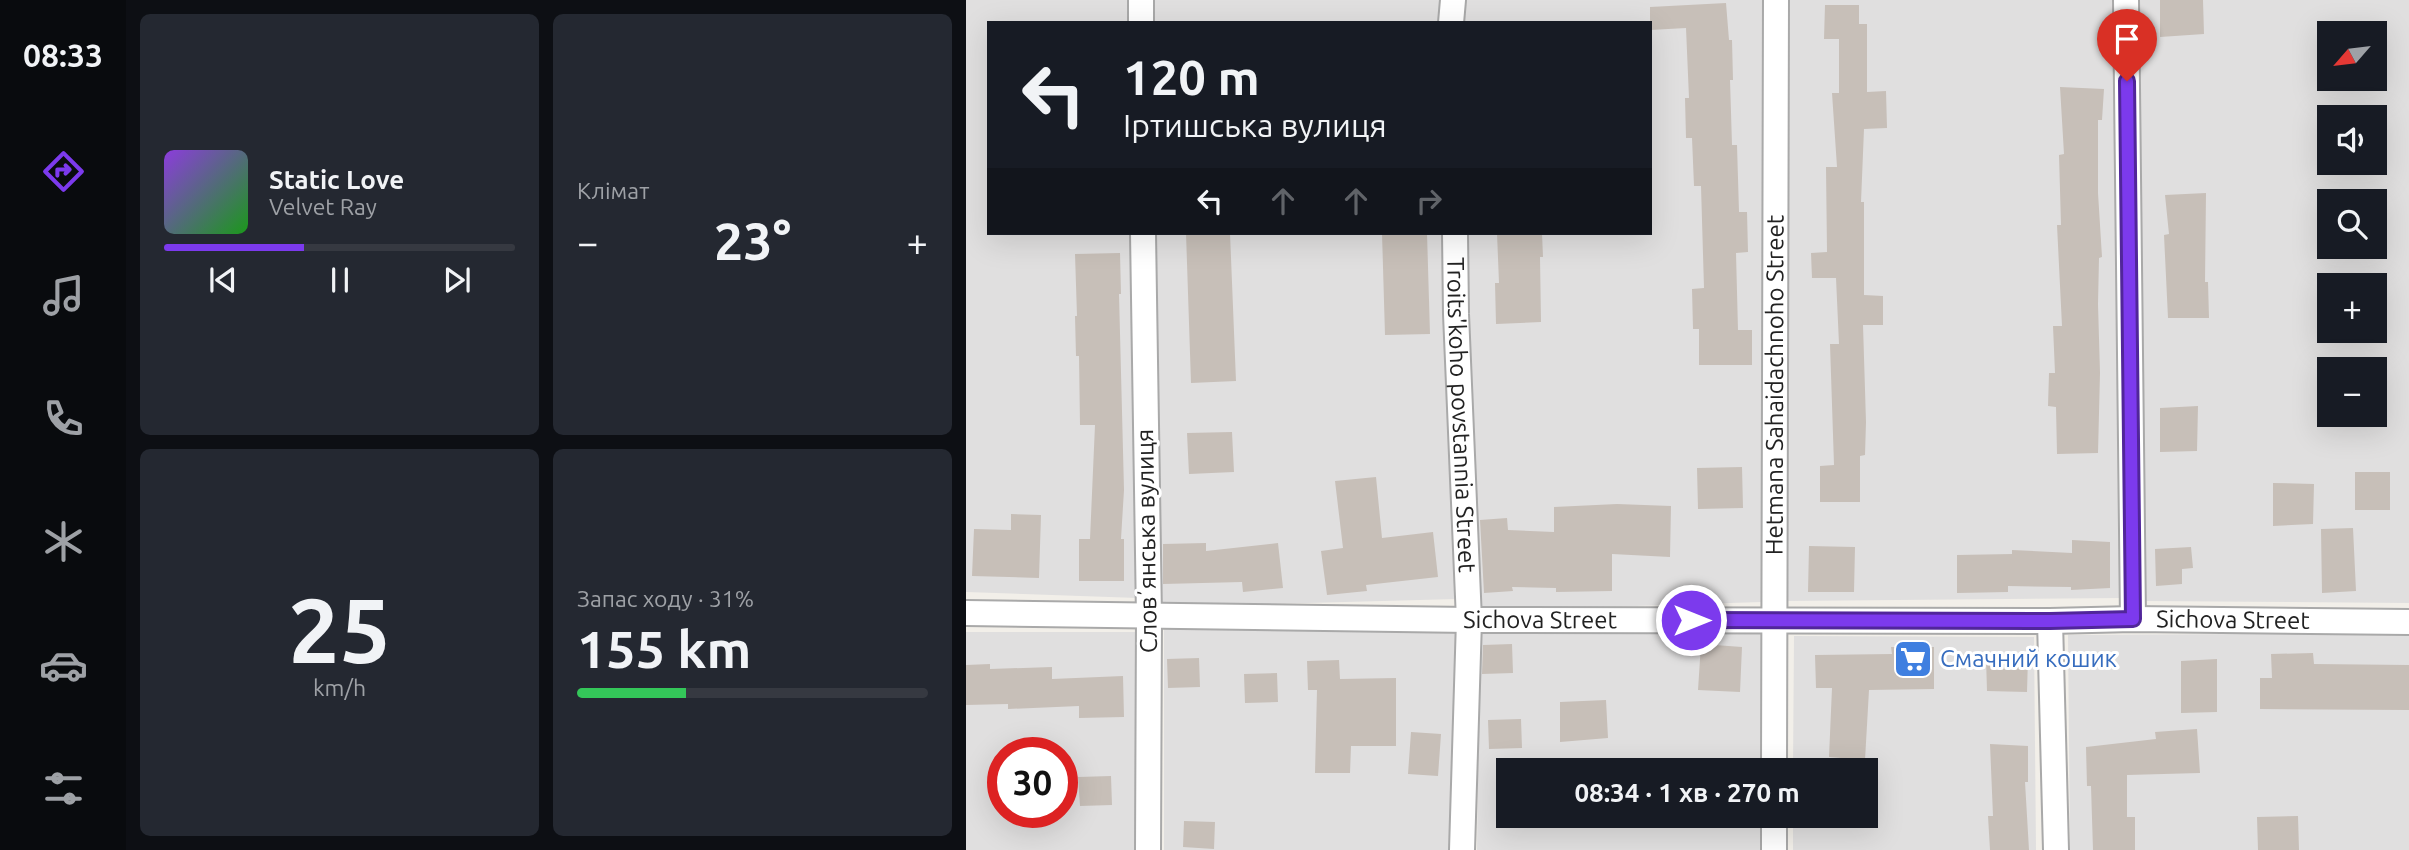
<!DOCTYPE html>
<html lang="uk">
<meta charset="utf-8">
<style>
:root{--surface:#171b24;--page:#242831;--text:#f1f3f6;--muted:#9ea1a6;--line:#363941;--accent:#7c3aed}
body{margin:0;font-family:Ubuntu,sans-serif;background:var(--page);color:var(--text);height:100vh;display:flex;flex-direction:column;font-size:26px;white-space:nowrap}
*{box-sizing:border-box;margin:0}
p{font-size:23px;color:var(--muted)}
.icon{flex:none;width:38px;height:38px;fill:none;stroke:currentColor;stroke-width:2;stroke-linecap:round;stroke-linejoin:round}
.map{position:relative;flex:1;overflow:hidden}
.side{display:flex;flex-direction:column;gap:14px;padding:14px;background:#0d0f14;width:840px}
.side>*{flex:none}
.guide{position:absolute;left:21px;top:21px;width:665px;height:214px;border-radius:0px;box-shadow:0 7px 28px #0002;background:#171b24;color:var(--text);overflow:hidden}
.needle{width:46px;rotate:242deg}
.fabs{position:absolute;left:1351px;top:21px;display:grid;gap:14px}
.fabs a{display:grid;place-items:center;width:70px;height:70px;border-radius:0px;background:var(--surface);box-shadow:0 7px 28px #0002;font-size:35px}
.speed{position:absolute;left:21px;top:737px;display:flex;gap:14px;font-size:35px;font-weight:700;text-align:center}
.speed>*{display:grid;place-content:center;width:91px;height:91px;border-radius:50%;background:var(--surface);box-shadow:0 7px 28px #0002;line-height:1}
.speed .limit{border:10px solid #d22;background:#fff;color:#111}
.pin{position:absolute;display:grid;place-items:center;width:60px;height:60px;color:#fff;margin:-72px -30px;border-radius:50% 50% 50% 0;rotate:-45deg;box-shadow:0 0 7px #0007}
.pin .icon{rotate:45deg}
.me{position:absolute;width:77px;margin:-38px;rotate:90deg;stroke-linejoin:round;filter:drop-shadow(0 0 5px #0008)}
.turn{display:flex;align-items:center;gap:24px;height:147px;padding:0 21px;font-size:32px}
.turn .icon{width:91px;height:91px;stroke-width:2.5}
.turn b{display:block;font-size:49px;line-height:60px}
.lanes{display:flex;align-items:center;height:66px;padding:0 21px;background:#0003;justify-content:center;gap:35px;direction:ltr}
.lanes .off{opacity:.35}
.big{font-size:52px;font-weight:600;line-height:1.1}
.side .card{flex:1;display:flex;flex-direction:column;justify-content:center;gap:10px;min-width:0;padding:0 24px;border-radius:10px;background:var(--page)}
.side .dial{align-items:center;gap:0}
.dial b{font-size:91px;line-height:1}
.song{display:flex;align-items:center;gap:21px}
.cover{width:84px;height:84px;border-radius:10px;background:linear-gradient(135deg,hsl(270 70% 55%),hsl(120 70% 35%))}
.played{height:7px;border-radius:4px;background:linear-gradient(90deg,var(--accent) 40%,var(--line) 40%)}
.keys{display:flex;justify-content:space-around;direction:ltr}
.heat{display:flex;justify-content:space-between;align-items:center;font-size:38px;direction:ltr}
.charge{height:10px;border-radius:5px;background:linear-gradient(90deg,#34c759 31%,var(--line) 0)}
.side .tiles{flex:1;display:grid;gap:14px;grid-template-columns:repeat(2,1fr)}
.trip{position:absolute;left:530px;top:758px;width:382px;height:70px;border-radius:0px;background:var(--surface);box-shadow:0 7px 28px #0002;font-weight:600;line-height:70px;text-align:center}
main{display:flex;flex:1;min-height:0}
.tab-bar{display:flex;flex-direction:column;width:126px;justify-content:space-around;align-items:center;background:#090b0e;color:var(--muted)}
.tab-bar .icon{width:49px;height:49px}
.tab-bar .selected{color:var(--accent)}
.tab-bar b{font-size:32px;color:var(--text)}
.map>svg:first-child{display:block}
</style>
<main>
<nav class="tab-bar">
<b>08:33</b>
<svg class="icon selected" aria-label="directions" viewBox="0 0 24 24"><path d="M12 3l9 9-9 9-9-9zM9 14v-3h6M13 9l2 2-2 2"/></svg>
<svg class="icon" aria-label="music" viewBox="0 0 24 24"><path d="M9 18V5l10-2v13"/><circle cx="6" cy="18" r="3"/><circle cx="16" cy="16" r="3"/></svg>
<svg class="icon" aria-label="phone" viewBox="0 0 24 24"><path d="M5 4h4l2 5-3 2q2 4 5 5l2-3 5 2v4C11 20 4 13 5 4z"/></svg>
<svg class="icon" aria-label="climate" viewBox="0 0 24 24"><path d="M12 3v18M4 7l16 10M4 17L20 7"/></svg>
<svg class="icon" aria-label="car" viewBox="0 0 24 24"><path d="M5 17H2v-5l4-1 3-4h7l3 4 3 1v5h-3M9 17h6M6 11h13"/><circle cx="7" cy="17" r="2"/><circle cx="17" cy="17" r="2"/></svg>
<svg class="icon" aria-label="filters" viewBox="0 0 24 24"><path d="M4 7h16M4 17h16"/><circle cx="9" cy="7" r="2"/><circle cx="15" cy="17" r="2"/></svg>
</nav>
<section class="side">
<div class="tiles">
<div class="card">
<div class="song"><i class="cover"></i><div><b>Static Love</b><p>Velvet Ray</p></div></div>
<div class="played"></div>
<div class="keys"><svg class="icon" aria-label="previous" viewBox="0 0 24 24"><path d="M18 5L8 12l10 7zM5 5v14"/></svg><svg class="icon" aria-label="pause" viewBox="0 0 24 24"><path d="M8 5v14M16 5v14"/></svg><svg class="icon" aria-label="next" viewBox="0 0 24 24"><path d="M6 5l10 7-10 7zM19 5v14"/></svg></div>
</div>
<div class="card"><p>Клімат</p>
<div class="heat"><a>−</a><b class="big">23°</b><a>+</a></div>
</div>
<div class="card dial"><b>25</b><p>km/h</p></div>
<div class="card"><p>Запас ходу · 31%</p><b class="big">155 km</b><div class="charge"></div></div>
</div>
</section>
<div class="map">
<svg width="1443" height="850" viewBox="0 0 1443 850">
<rect width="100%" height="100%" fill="#f2efe9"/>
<path fill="#e0dfdf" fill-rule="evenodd" d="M0 0H165L166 23H23V233H168L172 598 0 592Z
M185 0H484L483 23H185Z
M497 0H799L796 602 509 611 500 233H684V23H495Z
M823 0H1147L1155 598 822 601Z
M1172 0H1443V603L1179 601ZM1363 33H1409V79H1363ZM1363 117H1409V163H1363ZM1363 201H1409V247H1363ZM1363 285H1409V331H1363ZM1363 369H1409V415H1363Z
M186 233H485L491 599 189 607Z
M514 628 795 633V770H542V816H795V850H511Z
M198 629H490L483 850H198Z
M0 632H173L175 850H0ZM37 752H96V812H37Z
M1443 633V850H1104L1102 635Z
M828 636 1068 637 1070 850H827V816H900V770H827Z"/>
<path fill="#c7bfb8" d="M1194 0H1237L1238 34 1194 37Z
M760 3 763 40H766L767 80H764L766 145H771L773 212H781L782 252 770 253 772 330H786V365H733V329H727L726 289 738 288 735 186H728L726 138H720L719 98H723L720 28 684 30V7Z
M859 5H893V24H901V92L920 91 921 128 898 129 895 202H898V295L917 296V325H897L900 422 899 455 894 456V502H854V466L868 465 864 344H873L870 278H846L845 253 861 252 860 167H871L866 93H873V39H858Z
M1094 87 1138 89 1136 120H1132V193L1136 257 1133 258 1132 304 1134 373 1132 453 1091 454 1090 407 1082 406 1083 373H1089L1087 326H1096L1091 225H1095L1093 155 1098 154Z
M1240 193 1239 282H1242L1243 318H1202L1198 235 1203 234 1199 195Z
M220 233H264L270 381 225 383Z
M416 233H461L464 334 419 335Z
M531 233H576L577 257H574L575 322 530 324 529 283H533Z
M154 253 155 294H153L158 490 155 539H158V581H113V539H124L129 425H114L113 356H110L109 316H111L109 254Z
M1232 406 1231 451 1194 452V408Z
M266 432 268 472 223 474 221 433Z
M776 467 777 508 732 509 731 468Z
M1389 472H1424V510H1389Z
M410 477 416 538 467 532 472 577 400 585 401 591 361 595 355 551 377 548 369 481Z
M1307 483 1348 484 1347 524 1307 526Z
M651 504 705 506 704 557 646 554V591L590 592V588L546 587 547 591 518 593 514 520 541 518 542 530 588 532V507Z
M45 514 75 515 73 578 6 576 8 529 45 530Z
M1387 528 1390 591 1356 593 1355 529Z
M1106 540 1144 542V588L1105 590V587L1042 586V592L991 593V555L1046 554V550L1106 553Z
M240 543V551L312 543 317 588 277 592 276 582 197 584V544Z
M843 546 889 547 888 592H842Z
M1225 547 1227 568 1216 569V584L1190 586 1189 549Z
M546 644 547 673 516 674 517 645Z
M735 644 776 647 774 692 732 690Z
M925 647H968V689L903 690 899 760 863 757 866 688H850L849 655 926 654Z
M1347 653 1348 664 1443 665V710L1294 709V678H1306L1305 654Z
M1062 657 1061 692 1021 691 1020 658Z
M233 658 234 687 202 688 201 659Z
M1251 659V712L1215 713V661Z
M373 660 374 679 430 678V746H385L384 773H349L351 690H342L341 661Z
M24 664V669L86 667V679L157 676 158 717 113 718V706L42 709V704L0 705V665Z
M311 673 312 702 279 703 278 674Z
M640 700 642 738 594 742V702Z
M555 719 556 748 523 749 522 720Z
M1231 729 1234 773 1161 775V817H1169V850H1127L1125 786H1121L1120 747 1190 739 1189 732Z
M445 732 475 734 472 776 442 774Z
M1024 744 1062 746V782H1059L1063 850H1024L1022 816H1027Z
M145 776 146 805 114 806 112 777Z
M1332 816 1333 850H1292L1291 817Z
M218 821 249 822 248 849 217 847Z"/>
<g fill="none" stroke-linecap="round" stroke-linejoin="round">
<defs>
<g id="street">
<path d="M175 0V23"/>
<path d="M1160 0 1167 619"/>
<path d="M485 23 487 0"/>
<path d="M177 233 183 617 182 850"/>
<path id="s1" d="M489 233 490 314 503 620 496 850"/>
<path id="s2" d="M0 613 503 620 1084 621 1167 619 1443 622"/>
<path d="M1084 621 1090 850"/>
<path id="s3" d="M808 770 810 0"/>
<path d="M808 850V816"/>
</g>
</defs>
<use href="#street" stroke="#a9a9a9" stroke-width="28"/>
<use href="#street" stroke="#fff" stroke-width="24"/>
</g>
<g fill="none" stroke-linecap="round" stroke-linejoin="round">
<defs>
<path id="route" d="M725 620 1084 621 1167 619 1161 81"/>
</defs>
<use href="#route" stroke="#51269a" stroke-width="18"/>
<use href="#route" stroke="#7c3aed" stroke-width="12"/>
</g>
<defs>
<symbol id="supermarket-square" viewBox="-11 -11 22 22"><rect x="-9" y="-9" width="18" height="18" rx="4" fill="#3f7fe0" stroke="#fff"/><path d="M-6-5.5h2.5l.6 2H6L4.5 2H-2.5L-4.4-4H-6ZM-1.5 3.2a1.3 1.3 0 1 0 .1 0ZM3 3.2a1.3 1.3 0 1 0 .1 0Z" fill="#fff"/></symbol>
</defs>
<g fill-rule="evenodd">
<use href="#supermarket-square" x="925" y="637" width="44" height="44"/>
</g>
<g text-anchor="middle" stroke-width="6" stroke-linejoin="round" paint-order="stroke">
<g font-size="24" fill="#222" stroke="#fff">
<text dy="8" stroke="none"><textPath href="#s3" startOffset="385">Hetmana Sahaidachnoho Street</textPath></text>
<text dy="8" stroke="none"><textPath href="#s1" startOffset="182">Troits'koho povstannia Street</textPath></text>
<text transform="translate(181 541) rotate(-91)" y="8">Словʼянська вулиця</text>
<text dy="8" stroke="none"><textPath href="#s2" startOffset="574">Sichova Street</textPath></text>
<text dy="8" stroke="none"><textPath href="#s2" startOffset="1267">Sichova Street</textPath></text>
</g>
<g font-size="24" fill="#366cbe" stroke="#fff" text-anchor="start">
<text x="974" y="667">Смачний кошик</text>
</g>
</g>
</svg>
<div class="fabs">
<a><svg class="needle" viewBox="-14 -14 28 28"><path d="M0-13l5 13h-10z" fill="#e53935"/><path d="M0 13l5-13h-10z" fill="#9ea1a6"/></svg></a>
<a><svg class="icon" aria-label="sound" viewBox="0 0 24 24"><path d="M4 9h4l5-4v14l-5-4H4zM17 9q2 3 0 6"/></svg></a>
<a><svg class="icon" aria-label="search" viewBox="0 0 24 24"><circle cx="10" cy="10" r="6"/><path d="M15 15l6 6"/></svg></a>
<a>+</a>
<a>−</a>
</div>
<div class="speed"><div class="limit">30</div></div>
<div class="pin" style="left:1161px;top:81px;background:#d93025"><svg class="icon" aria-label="arrive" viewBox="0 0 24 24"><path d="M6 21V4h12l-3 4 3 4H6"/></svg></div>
<svg class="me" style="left:725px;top:620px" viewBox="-20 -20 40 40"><circle r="17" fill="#7c3aed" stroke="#fff" stroke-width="3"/><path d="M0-11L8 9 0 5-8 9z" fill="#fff"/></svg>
<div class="trip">08:34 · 1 хв · 270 m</div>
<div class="guide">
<div class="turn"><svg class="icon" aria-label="left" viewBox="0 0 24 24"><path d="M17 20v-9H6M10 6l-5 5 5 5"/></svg><div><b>120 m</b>Іртишська вулиця</div></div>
<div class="lanes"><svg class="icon" aria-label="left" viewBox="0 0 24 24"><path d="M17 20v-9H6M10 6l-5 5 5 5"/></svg><svg class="icon off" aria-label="ahead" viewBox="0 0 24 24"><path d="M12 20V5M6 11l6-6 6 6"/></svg><svg class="icon off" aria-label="ahead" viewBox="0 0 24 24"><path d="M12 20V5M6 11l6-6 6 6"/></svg><svg class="icon off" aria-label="right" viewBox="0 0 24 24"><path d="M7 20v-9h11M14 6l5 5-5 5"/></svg></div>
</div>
</div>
</main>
